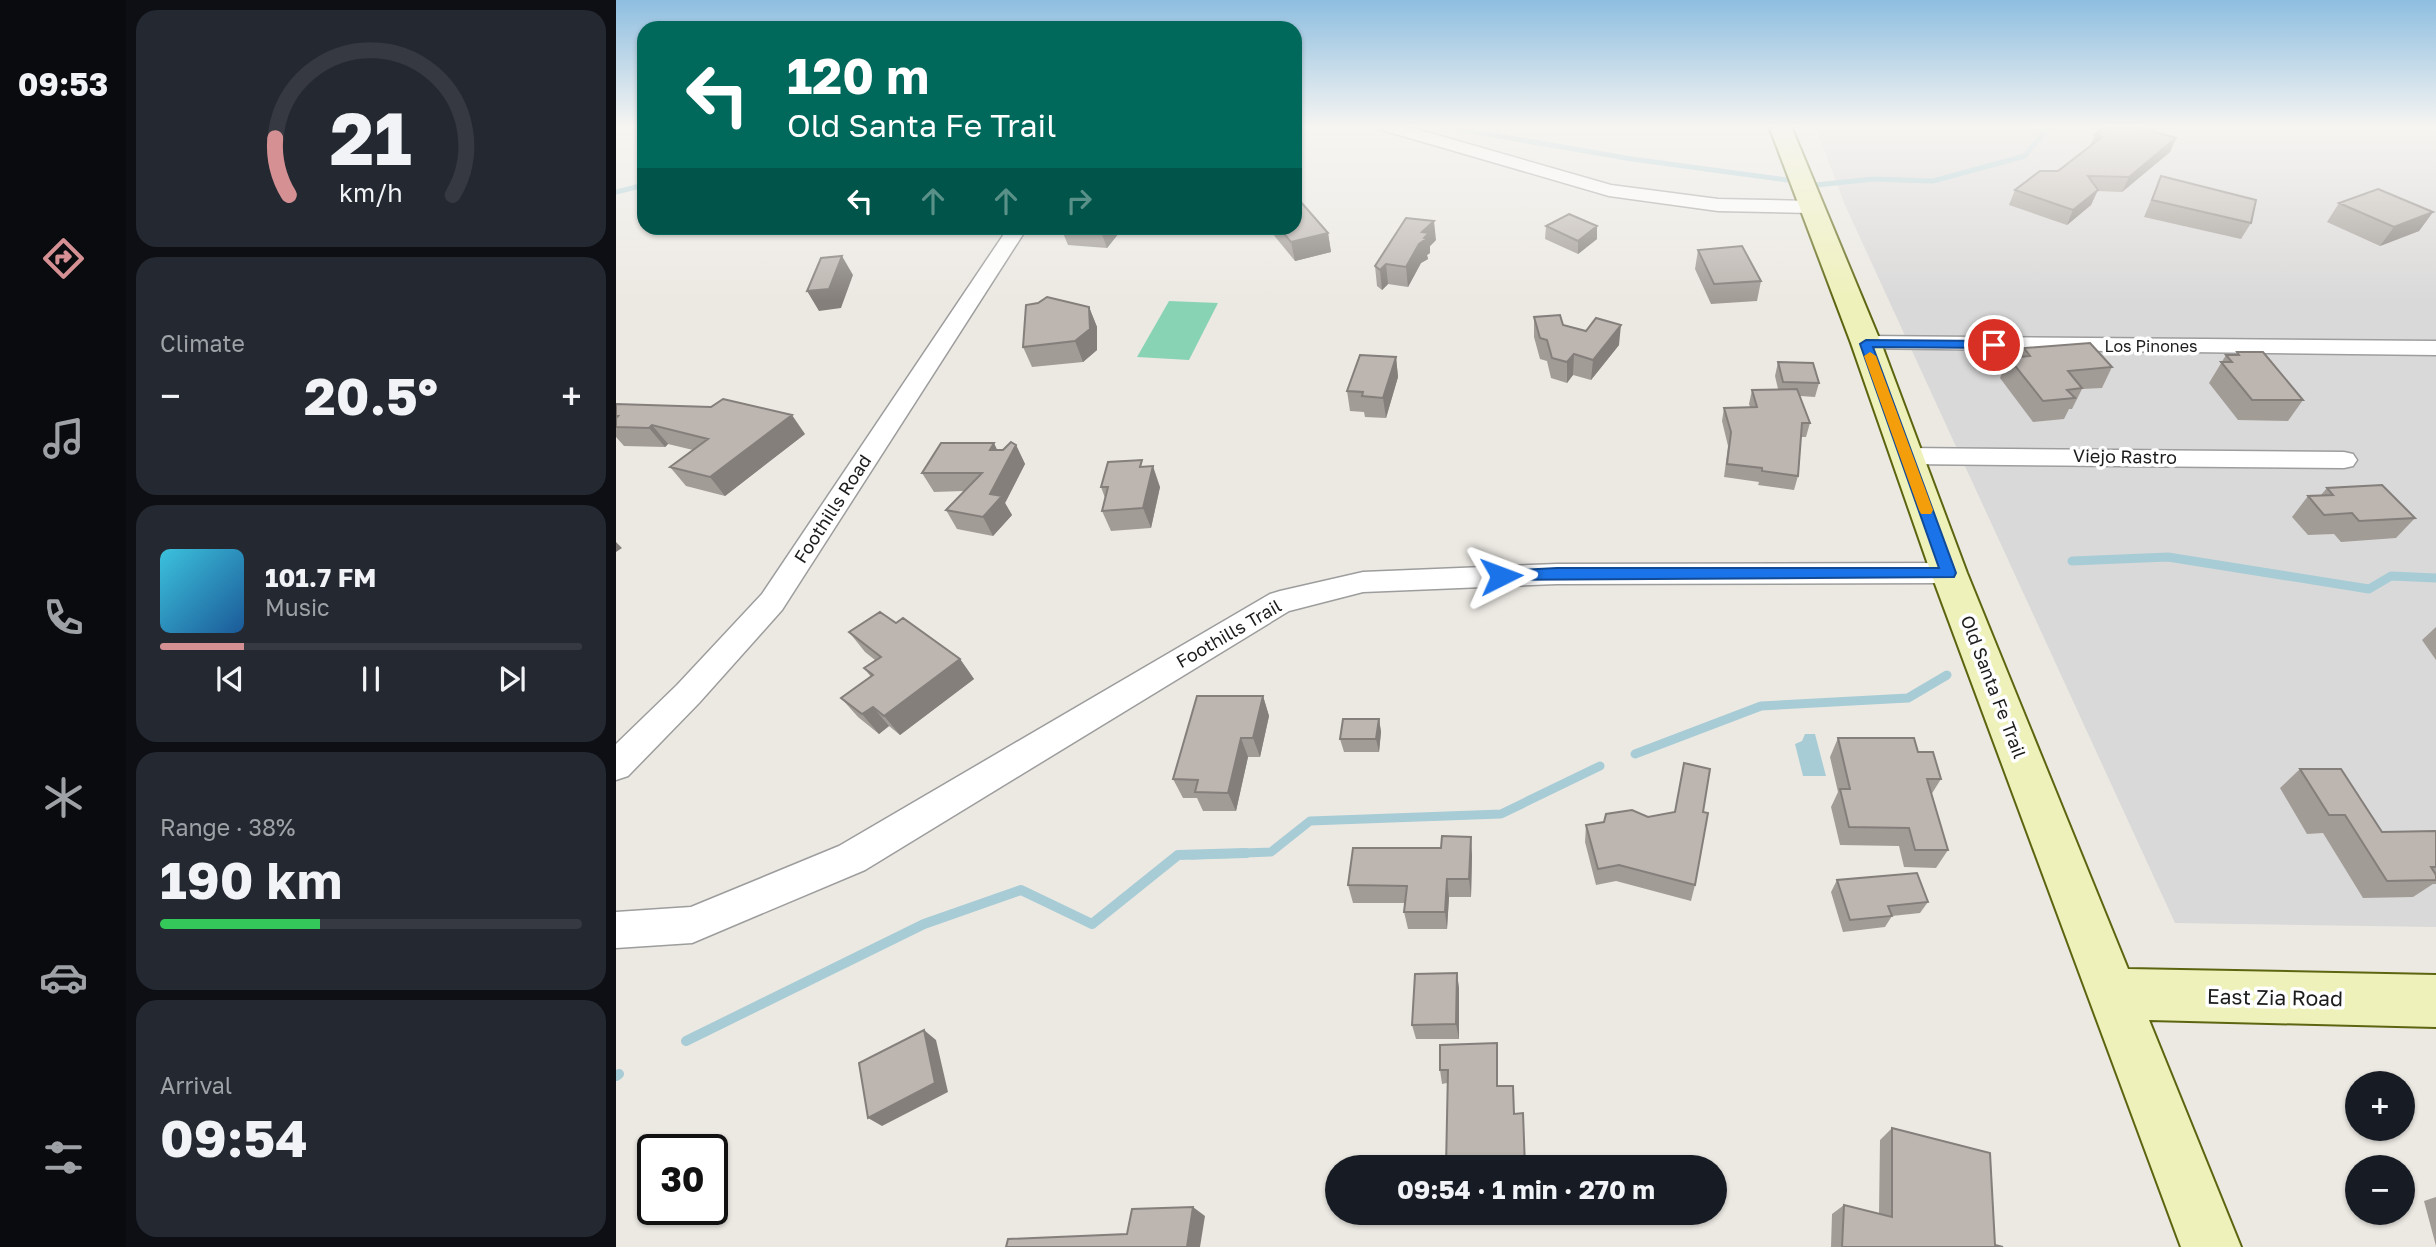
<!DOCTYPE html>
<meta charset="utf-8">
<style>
:root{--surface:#171b24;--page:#242831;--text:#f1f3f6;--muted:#9ea1a6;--line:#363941;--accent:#d49093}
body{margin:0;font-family:"Golos Text",sans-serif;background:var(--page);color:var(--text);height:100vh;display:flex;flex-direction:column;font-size:26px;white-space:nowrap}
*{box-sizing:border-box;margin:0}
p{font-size:23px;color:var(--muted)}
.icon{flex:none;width:38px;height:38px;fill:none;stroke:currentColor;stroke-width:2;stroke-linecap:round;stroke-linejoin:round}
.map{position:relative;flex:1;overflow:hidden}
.sheet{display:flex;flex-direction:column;gap:10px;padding:10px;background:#0d0f14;width:490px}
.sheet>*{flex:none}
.hud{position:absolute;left:21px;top:21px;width:665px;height:214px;border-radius:21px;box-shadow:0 2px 5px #0004;background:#00695c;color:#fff;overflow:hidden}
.fabs{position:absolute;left:1729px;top:1071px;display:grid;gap:14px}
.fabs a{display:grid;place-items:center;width:70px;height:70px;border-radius:50%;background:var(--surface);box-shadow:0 2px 5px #0004;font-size:35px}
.speed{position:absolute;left:21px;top:1134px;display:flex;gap:14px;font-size:35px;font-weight:700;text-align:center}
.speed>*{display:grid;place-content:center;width:91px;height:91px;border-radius:50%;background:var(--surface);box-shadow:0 2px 5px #0004;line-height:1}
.speed .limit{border:4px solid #111;border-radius:10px;background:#fff;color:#111}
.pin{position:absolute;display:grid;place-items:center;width:60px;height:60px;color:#fff;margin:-30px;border:4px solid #fff;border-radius:50%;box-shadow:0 2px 7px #0007}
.me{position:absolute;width:77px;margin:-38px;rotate:87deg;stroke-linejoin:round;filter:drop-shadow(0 0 5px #0008)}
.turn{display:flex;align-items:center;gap:24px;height:147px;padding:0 35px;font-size:32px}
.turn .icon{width:91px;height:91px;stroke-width:2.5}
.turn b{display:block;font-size:49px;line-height:60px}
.lanes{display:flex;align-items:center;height:66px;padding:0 35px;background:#0003;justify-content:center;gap:35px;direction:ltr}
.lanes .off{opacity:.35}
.big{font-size:52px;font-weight:700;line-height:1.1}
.sheet .card{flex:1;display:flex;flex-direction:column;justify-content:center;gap:10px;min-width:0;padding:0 24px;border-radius:21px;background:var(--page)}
.sheet .dial{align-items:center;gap:0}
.dial svg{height:182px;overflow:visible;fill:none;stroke:var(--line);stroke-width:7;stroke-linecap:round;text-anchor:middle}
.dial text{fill:var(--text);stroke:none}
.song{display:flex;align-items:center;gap:21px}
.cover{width:84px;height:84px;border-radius:10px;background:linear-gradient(135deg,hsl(190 70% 55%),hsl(210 70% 35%))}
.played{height:7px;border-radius:4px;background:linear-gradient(90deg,var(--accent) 20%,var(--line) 20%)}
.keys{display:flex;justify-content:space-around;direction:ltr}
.heat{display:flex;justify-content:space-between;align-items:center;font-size:38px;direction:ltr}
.charge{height:10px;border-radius:5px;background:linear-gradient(90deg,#34c759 38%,var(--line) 0)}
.trip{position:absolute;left:709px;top:1155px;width:402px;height:70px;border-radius:35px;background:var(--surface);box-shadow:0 2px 5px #0004;font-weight:700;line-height:70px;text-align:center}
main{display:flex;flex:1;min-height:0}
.dock{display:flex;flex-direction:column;width:126px;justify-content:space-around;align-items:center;background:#090b0e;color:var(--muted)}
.dock .icon{width:49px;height:49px}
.dock .current{color:var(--accent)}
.dock b{font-size:32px;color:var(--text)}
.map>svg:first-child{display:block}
</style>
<main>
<nav class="dock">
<b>09:53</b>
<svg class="icon current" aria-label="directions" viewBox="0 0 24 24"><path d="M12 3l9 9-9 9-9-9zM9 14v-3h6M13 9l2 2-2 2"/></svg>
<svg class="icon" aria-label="music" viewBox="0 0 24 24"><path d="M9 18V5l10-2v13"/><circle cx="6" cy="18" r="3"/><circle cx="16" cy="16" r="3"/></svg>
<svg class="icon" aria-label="phone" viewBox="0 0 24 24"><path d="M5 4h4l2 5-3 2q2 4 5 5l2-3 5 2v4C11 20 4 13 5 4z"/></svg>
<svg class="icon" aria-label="climate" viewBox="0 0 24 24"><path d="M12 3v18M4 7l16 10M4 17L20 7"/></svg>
<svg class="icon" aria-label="car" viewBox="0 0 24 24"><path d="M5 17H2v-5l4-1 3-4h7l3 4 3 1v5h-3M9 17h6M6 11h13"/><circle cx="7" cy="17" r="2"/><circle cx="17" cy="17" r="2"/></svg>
<svg class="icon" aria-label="filters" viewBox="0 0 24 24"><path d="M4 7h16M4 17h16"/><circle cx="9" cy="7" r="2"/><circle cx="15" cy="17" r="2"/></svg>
</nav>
<section class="sheet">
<div class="card dial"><svg viewBox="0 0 100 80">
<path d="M14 69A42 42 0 1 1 86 69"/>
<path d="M14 69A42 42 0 0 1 8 44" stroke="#d49093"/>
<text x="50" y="56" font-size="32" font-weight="700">21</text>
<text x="50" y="72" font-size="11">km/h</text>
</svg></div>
<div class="card"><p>Climate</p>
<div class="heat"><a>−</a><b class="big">20.5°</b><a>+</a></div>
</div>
<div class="card">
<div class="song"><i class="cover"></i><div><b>101.7 FM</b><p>Music</p></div></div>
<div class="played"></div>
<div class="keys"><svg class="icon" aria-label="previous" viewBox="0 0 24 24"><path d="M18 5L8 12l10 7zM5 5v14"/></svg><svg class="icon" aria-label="pause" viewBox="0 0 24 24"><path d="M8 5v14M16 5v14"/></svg><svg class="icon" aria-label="next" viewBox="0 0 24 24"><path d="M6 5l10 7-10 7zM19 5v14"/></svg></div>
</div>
<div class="card"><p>Range · 38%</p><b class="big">190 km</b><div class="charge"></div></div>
<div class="card"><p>Arrival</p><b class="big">09:54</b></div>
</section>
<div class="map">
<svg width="1820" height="1247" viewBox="0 0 1820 1247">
<rect width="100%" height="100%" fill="#ece9e3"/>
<path fill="#dad9d9" d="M1199 126H1820V927L1559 923 1229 205Z"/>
<path fill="#89d3b5" d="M553 301 602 303 573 360 521 357Z"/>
<path fill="#a8ccd5" d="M1189 734H1199L1210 776H1187L1179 744 1186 741Z"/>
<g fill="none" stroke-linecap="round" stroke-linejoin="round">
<path stroke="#a8ccd5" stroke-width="5" d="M825 126 1016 159 1171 180
M1200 185 1257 179 1317 181 1409 156 1433 126
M0 192 28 185"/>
<path stroke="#a8ccd5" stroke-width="9" d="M1456 561 1552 557 1753 589 1775 576 1820 578
M1019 754 1145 706 1292 698 1331 675
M576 855 655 852 694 821 885 814 984 766"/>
<path stroke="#a8ccd5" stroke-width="10" d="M70 1041 308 924 405 890 476 924 562 855 630 853
M0 1076 3 1074"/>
<defs>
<path id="street" d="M764 126H790L995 185 1102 199 1195 201 1204 207 1195 213 1102 211 993 196 766 130Z
M392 228H411L166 610 83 703 12 776 0 780V744L61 685 146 594Z
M1250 336 1820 341V355L1242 348 1239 343 1242 338Z
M1290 448 1728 452 1737 454 1741 460 1737 466 1728 468 1290 464 1281 462 1277 456 1281 450Z
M1333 563 1343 566 1347 573 1343 580 1333 583 941 584 747 592 673 611 249 870 76 943 0 948V912L75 907 223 846 654 594 664 591 747 572 941 564Z"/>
<path id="secondary" d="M1153 126H1175L1265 343 1351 573 1512 969 1820 975V1027L1533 1020 1625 1247H1565L1315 573 1235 343Z"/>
</defs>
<use href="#street" stroke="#9d9d9d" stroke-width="3"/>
<use href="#secondary" stroke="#5d6511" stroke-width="4"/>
<use href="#street" fill="#fff" fill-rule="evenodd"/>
<use href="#secondary" fill="#eff1bb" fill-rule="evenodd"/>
</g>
<path fill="#a29c97" d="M1479 135 1560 138 1554 152 1506 192 1481 191 1475 205 1451 225 1393 205 1399 190 1442 171 1474 146Z
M1545 176 1635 223 1625 239 1528 217Z
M1723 203 1817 212 1803 231 1764 246 1711 222Z
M930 226H981V239L962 254 929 239Z
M445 228H507L491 248 452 245Z
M652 228H679L712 233 715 252 679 261Z
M820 240 814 246V253L811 255 812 259 805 263 792 287 772 284 766 290 761 286 759 266Z
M1082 250 1145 281 1141 301 1095 304 1079 269Z
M473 307 481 327V350L467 362 416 367 407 347Z
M918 317 947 325 1003 345 975 380 957 375 951 383 935 378 931 361 924 359 918 337Z
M1408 348 1496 367 1486 388 1466 389 1456 409H1453L1448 419 1417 422 1384 378 1393 358 1404 357Z
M1621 352 1687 400 1672 421 1622 420 1593 383 1610 355H1619Z
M780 357 782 377 770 418 749 417 748 412 734 411 731 391Z
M1162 362 1203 383 1199 397 1184 396 1194 423 1190 437H1185L1182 476 1178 490 1142 485 1143 482 1108 477 1112 446 1106 421 1108 408 1134 407 1133 404 1136 390 1162 389 1159 376Z
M0 404 189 434 109 496 70 486 54 467 77 450 52 444 49 447 8 446 0 437Z
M400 445 409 464 389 503 396 515 377 536 341 529 330 510 348 491 318 492 306 473 382 450H387Z
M529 467 544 487 535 528 495 531 486 511 489 498 485 487Z
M1711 488 1799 518 1780 538 1725 542 1718 534 1692 535 1676 517 1692 496 1705 495Z
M280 623 344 659 358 679 284 735 273 726 263 734 242 717 225 698 255 677 248 668 259 660 249 652 233 632Z
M1820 627V660L1806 640Z
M647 696 653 716 644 757H632L620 811H587L581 798H567L557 779Z
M763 719 765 732 763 752H728L724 739Z
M1222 738 1302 752 1325 779 1315 795 1332 850 1320 868 1288 867 1283 846 1224 845 1215 807 1222 792 1214 757Z
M1068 763 1087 812 1079 885 1075 901 1000 881 980 885 969 842 970 825 1032 817 1059 812Z
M1684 769 1766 832 1820 831V884H1817L1797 897 1747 898 1707 833 1691 834 1664 788Z
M856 855 855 897H833L831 929H792L788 912 789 903H737L732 885Z
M1221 880 1312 902 1304 913 1276 916 1269 927 1227 932 1215 892Z
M841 973 843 989V1039H800L796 1025Z
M881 1043 882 1086 898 1114 909 1167 831 1083 826 1084 824 1070Z
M1276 1128 1379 1245 1387 1247H1215L1216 1214 1228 1205 1263 1214 1264 1140Z
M1820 1197V1246L1808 1201Z"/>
<path fill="#847f7b" d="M1560 138 1554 152 1506 192 1513 177Z
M1482 190 1475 205 1451 225 1457 210Z
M1817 212 1803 231 1764 246 1778 227Z
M818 221 820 240 814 246V253L811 255 812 259 805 263 792 287 790 267 806 232Z
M981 226V239L962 254V241Z
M485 228H507L491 248 484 229Z
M712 233 715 252 679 261 675 242Z
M226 256 237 275 225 308 203 311 191 291Z
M770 264 772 284 766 290 764 270Z
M473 307 481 327V350L467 362 459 341Z
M1005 325 1003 345 975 380 977 360Z
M958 354 957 375 951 383V362Z
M780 357 782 377 770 418 767 398Z
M176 415 189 434 109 496 94 477Z
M36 425 52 444 49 447 33 428Z
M378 443 387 462 374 450Z
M400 445 409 464 389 503 396 515 377 536 367 517 374 494Z
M537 466 544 487 535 528 527 508Z
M0 542 6 548 0 552Z
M344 659 358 679 284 735 268 716Z
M647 696 653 716 644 757 637 738Z
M257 707 273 726 263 734 246 714Z
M763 719 765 732 763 752 760 739Z
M625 738 632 757 620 811 612 793Z
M855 837 856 855 855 897 853 879Z
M831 879 833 897 831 929 829 912Z
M841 973 843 989V1039L840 1024Z
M308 1030 320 1040 332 1092 266 1126 252 1118Z
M577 1207 589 1216 584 1247H571Z"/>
<path fill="#bcb5b0" stroke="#847f7b" stroke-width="2" d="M1490 126H1519L1560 138 1513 177 1472 176 1482 190 1457 210 1399 190 1424 171H1442L1486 137 1479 135Z
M1545 176 1640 200 1635 223 1536 200Z
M1762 189 1817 212 1778 227 1723 203Z
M684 201 712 233 675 242 663 228H679V202Z
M953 214 981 226 962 241 930 226Z
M790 218 818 221 806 232 813 233 808 238 810 239 803 244 790 267 770 264 764 270 759 266Z
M1126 246 1145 281 1098 284 1082 250Z
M226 256 213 289 191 291 205 258Z
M431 297 473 307 474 329 459 341 407 347 410 305 422 303Z
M944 315 947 325 970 331 980 318 1005 325 977 360 958 354 951 362 936 358 931 340 924 338 918 317Z
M1474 343 1496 367 1452 371 1466 388 1451 390 1459 398 1427 401 1393 358 1414 356 1408 348Z
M1621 352H1647L1687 400H1636L1605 362H1616L1610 355H1623Z
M744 355 780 357 767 398 746 396 747 392 731 391Z
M1162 362 1197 363 1203 383 1167 382Z
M1181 389 1194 423H1186L1182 476 1146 471V468L1111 464 1115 432 1108 408 1141 407 1136 390Z
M107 399 176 415 94 477 54 467 92 439 36 425 33 428 0 427V418L2 416H0V404L95 407Z
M395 442 400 445 374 494 386 496 367 517 330 510 366 473H306L325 443H378L374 450H387Z
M526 460 524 467 537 466 527 508 486 511 492 487H485L492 462Z
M1766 485 1799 518 1743 521 1736 513 1708 515 1692 496 1717 495 1711 488Z
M264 612 280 623 287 618 344 659 268 716 257 707 246 714 225 698 257 675 248 668 265 657 233 632Z
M581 696H647L637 738H625L612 793 579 792 582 780 557 779Z
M727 719H763L760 739H724Z
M1222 738H1298L1302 752H1317L1325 779H1311L1332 850H1299L1293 828 1233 827 1224 789H1234Z
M1068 763 1094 769 1087 812 1092 813 1079 885 1003 865 982 869 970 825 988 822 990 814 1016 810 1032 817 1059 812Z
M1684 769H1725L1766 832 1820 831V867H1815L1820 875V880L1771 881 1729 815H1713Z
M826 836 855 837 853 879H831L829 912H788L791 886 732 885 737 848H825Z
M1301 873 1312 902 1272 906 1276 916 1234 920 1221 880Z
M841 973 840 1024 796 1025 799 974Z
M308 1030 319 1083 252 1118 243 1063Z
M881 1043V1086H897L898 1114 907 1113 909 1167H830L832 1070H824V1045Z
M1276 1128 1374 1153 1379 1245 1387 1247H1226L1228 1205 1276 1217Z
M577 1207 571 1247H390L392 1239 511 1234 516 1209Z"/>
<linearGradient id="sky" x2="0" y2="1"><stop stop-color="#8ebee0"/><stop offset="0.42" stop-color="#f6f5f2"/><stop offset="1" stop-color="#f6f5f2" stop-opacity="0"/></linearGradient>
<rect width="1820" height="301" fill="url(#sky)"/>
<path fill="#1a73e8" stroke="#114b97" stroke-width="2" d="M1250 340 1378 341 1384 345 1378 348 1257 347 1340 573 1338 577 880 580 878 576 880 572 885 571 941 568H1323L1244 344Z"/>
<path fill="#f59e0b" d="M1254 352 1260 356 1317 510 1315 514H1305L1303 510 1248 356Z"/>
<g text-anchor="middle" stroke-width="7" stroke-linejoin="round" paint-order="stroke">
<g font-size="16" fill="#1c1c1c" stroke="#fff">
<text x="1535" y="352">Los Pinones</text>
</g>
<g font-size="18" fill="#1c1c1c" stroke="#fff">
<text transform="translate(1509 457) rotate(1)" y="6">Viejo Rastro</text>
<text transform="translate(217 509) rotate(-57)" y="6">Foothills Road</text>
<text transform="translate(613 634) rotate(-30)" y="6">Foothills Trail</text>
<text transform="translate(1377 687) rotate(69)" y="6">Old Santa Fe Trail</text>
</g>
<g font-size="21" fill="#1c1c1c" stroke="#fff">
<text transform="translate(1659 998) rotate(1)" y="7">East Zia Road</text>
</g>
</g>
</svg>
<div class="fabs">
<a>+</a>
<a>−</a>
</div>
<div class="speed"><div class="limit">30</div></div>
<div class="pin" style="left:1378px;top:345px;background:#d93025"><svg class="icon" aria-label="arrive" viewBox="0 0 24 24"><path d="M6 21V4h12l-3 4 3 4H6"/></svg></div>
<svg class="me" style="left:885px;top:576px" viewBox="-20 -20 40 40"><path d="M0-17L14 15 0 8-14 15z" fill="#1a73e8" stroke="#fff" stroke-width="4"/></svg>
<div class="trip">09:54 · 1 min · 270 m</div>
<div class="hud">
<div class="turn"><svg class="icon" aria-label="left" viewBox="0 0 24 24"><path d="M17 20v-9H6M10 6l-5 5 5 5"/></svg><div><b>120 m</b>Old Santa Fe Trail</div></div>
<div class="lanes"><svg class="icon" aria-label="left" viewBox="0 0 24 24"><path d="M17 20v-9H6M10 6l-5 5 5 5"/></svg><svg class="icon off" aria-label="ahead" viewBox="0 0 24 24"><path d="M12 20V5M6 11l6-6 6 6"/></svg><svg class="icon off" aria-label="ahead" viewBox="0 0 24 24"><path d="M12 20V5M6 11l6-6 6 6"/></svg><svg class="icon off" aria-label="right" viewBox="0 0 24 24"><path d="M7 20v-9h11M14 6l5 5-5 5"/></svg></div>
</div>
</div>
</main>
